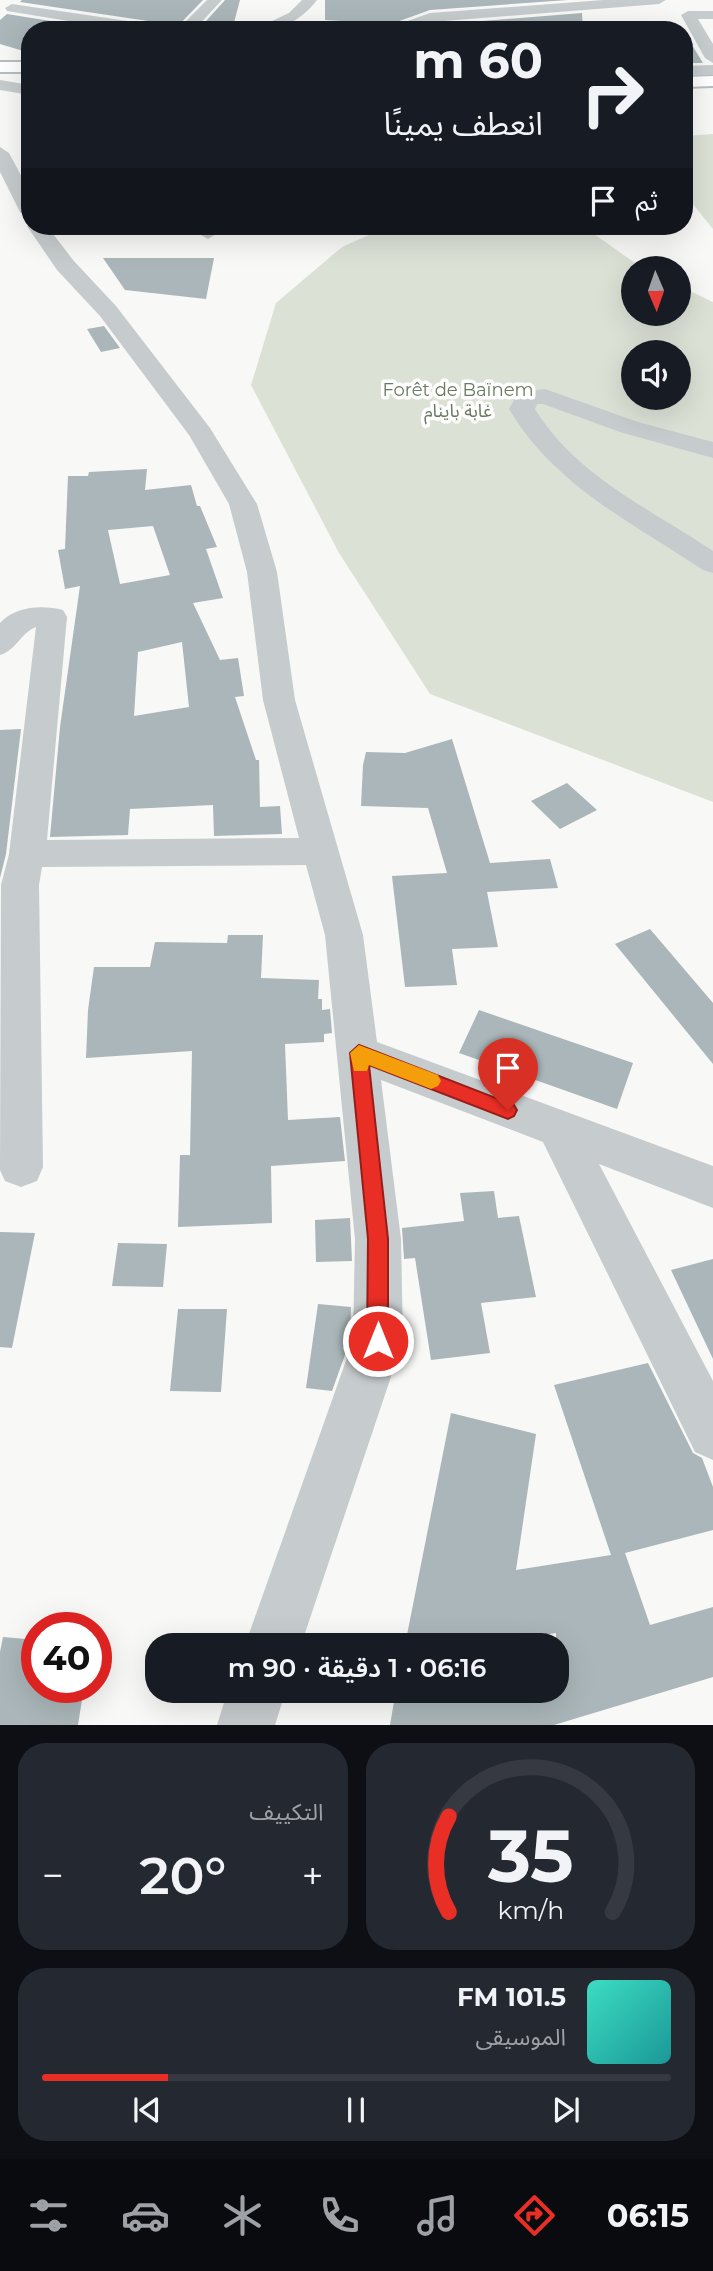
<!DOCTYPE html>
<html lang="ar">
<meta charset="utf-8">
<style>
:root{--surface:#171b24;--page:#242831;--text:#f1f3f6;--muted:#9ea1a6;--line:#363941;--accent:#e92e25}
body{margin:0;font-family:Montserrat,"Noto Sans Arabic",sans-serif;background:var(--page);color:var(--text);direction:rtl;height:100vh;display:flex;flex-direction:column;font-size:26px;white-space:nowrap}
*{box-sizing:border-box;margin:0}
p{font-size:23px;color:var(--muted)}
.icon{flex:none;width:38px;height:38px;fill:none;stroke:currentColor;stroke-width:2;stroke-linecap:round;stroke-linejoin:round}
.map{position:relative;height:1725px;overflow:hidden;direction:ltr}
.sheet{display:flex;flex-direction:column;gap:18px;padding:18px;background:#0d0f14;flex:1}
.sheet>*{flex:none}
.banner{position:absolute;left:21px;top:21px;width:672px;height:214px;border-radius:28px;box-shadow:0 7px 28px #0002;direction:rtl;background:#171b24;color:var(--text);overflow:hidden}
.needle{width:46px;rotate:178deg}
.tools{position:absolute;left:621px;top:256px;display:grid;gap:14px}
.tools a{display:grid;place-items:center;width:70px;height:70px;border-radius:50%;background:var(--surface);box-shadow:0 7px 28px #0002;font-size:35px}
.speed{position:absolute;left:21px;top:1612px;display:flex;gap:14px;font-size:35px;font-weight:700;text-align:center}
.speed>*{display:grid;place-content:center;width:91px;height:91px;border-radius:50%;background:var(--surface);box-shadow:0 7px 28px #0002;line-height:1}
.speed .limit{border:10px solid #d22;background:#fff;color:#111}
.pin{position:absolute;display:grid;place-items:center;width:60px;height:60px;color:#fff;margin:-72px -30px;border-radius:50% 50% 50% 0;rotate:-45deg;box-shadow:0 0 7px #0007}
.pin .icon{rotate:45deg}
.me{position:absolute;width:77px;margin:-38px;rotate:0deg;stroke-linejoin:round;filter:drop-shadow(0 0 5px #0008)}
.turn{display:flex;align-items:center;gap:24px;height:147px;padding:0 35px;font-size:32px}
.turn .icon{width:91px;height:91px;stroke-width:2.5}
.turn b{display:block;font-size:49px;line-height:60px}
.then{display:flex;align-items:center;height:66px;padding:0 35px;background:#0003;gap:14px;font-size:26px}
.big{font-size:52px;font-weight:600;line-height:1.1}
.sheet .tile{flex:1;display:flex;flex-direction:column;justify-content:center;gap:10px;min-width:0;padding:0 24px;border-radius:28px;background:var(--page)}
.sheet .dial{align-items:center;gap:0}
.dial svg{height:182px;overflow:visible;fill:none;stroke:var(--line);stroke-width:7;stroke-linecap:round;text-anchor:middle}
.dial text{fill:var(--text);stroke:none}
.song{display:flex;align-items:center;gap:21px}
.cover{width:84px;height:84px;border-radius:10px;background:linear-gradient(135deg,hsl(170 70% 55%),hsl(180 70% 35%))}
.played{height:7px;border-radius:4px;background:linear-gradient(90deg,var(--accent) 20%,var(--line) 20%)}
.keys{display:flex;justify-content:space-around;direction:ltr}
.heat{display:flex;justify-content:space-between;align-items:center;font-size:38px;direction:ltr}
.sheet .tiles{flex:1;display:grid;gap:18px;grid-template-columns:1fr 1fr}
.tile:last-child{grid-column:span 2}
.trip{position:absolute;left:145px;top:1633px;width:424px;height:70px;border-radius:28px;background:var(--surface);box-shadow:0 7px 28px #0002;font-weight:600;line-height:70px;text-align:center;direction:rtl}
.tabs{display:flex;height:112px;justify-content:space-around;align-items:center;background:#090b0e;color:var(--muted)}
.tabs .icon{width:49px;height:49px}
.tabs .selected{color:var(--accent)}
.tabs b{font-size:32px;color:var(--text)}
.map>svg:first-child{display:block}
</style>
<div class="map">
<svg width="713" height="1725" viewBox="0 0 713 1725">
<rect width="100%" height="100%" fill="#f8f8f6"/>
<path fill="#dce1d6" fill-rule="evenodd" d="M713 134V229L684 193V136Z
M389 226H583L642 268H634V313H679V286L713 302V802L430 694 339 553 251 385 276 303 342 247ZM634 352H679V397H634Z"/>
<path fill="#aab6b9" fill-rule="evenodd" d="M22 0H203L174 30H166L155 22 20 2Z
M225 0H240L232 30H198Z
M325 0H568L430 10 391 24 325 20Z
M582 13 583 29H525L524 25 417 29 432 25Z
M7 14 106 30H30V53L0 44V20Z
M684 32 703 63H684Z
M103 258H214L206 299 125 290Z
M104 326 120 348 101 352 87 329Z
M147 469 145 490 191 485 197 506H200L217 547 206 549 223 598 193 603 220 660 238 658 244 696 235 697 256 760H259L260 807 280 806 282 834 214 836 213 805 130 809 128 835 50 837 60 727 80 586 65 589 58 550 65 549 68 476H88L89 472ZM153 526 170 575 120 584 108 530ZM182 642 189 707 134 716 138 652Z
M21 729 6 854 0 878V730Z
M452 739 490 863 550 859 558 888 487 892 498 947 452 949 457 985 405 987 392 876 447 873 428 808 361 806 363 765 366 752 405 753Z
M567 783 597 810 560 829 531 801Z
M650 929 713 1003V1064L615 944Z
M228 935H263L261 978 319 980 318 999H322V1010L330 1009 332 1033 324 1034V1042L285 1044 288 1120 340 1117 345 1161 271 1166 272 1223 178 1227 180 1155H190L192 1051 86 1058 88 1010 94 967H150L155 942 227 943Z
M479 1010 633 1063 617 1109 459 1053Z
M494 1191 498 1218 519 1216 536 1297 481 1303 490 1353 431 1360 415 1258 404 1259 402 1228 464 1221 460 1193Z
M350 1218 352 1261 316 1262 315 1220Z
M0 1232 35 1233 12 1348 0 1347Z
M118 1243 167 1244 163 1287 112 1286Z
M713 1259V1359L671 1270Z
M318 1304 351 1307 350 1341 332 1391 306 1388Z
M178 1309H227L221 1392 170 1391Z
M648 1363 693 1453 702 1458 713 1487V1530L625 1553 650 1625 713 1607V1677L554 1725H390L396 1690H556V1633L505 1642V1645H405L451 1413 536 1434 516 1570 611 1555 554 1385Z
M3 1637 37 1640V1687H84L78 1725H0V1652Z"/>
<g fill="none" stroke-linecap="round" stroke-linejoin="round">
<defs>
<path id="major" d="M0 62H30V72H0Z
M713 76V86L684 87V77Z"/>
</defs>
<use href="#major" stroke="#b7bdc0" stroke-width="4"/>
<path fill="#c6cbcd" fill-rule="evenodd" d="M207 0H222L194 30H177Z
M302 0H317C300 22 281 30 253 30L289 13Z
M603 0H666L659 4 431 22 407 30H382L430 13Z
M12 4 155 25 163 30H124L7 11 5 8Z
M688 11H713V19H698L713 44V63L705 58 681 15Z
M713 65V75L684 76V66Z
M0 80 30 85V95L0 90Z
M0 147 9 153 30 192V218L20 212 0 172Z
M30 222V226H47L73 260 116 306 210 428 257 504 277 572 295 700 363 935 377 1042 713 1166V1208L599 1164 713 1381V1460L695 1452 543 1142 381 1080 401 1239 403 1341 301 1645H245L353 1341 355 1239 325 935 306 865 42 867 39 885 43 1167 37 1181 21 1187 5 1181 0 1170 1 885 9 854 36 627C20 633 17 650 0 655V623C16 606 42 605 63 610L67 617 47 840 299 838 263 700 247 572 229 504 189 435 100 316 57 270 27 226Z
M185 226H210L218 233 208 239Z
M545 389 638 422 713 442V458L620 432 543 404H537L535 409C576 476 649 508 713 551V573L703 570C630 521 556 487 509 409L518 393Z
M228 1690H286L275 1725H217Z"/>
<use href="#major" fill="#fff" fill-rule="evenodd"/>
</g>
<path fill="#e92e25" stroke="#971e18" stroke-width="2" d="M359 1045 514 1105 517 1110 514 1116 508 1119 369 1065 388 1239V1341L385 1349 378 1352 370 1349 367 1341 368 1239 350 1053Z"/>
<path fill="#f59e0b" d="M359 1045 438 1075 441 1081 438 1086 431 1089 369 1065 367 1071H354L350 1053Z"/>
<g text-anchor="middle" stroke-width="7" stroke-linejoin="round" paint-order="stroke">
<g font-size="18" fill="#6a7a61" stroke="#fff">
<text x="458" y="396">Forêt de Baïnem<tspan x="458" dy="21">غابة باينام</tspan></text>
</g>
</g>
</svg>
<div class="tools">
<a><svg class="needle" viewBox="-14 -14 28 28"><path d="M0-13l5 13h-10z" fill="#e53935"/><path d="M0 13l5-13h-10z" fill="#9ea1a6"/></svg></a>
<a><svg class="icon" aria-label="sound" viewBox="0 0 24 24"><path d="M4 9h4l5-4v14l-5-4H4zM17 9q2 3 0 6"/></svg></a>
</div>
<div class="speed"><div class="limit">40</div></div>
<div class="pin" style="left:508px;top:1110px;background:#d93025"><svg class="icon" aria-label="arrive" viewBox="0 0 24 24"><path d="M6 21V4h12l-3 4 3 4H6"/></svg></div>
<svg class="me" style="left:378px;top:1341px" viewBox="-20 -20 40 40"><circle r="17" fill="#e92e25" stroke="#fff" stroke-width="3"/><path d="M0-11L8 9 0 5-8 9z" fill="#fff"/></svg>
<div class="trip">06:16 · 1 دقيقة · 90 m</div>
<div class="banner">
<div class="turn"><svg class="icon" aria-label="right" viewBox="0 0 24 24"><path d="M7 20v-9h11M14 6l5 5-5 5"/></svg><div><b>60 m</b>انعطف يمينًا</div></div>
<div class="then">ثم<svg class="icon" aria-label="arrive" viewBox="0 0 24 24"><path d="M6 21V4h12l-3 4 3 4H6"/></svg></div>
</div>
</div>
<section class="sheet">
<div class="tiles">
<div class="tile dial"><svg viewBox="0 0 100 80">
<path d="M14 69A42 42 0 1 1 86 69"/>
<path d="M14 69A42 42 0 0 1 14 27" stroke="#e92e25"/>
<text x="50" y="56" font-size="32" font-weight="700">35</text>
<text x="50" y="72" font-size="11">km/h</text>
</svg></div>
<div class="tile"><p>التكييف</p>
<div class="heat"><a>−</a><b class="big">20°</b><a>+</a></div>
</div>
<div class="tile">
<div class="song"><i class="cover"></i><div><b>101.5 FM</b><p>الموسيقى</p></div></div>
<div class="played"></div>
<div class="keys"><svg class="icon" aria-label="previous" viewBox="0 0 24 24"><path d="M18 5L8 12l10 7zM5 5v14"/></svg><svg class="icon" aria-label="pause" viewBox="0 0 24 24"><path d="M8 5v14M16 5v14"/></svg><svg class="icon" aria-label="next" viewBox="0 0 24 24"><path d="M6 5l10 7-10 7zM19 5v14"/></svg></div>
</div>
</div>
</section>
<nav class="tabs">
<b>06:15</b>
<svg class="icon selected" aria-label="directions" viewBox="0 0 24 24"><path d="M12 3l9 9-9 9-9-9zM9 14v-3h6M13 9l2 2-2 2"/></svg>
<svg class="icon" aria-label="music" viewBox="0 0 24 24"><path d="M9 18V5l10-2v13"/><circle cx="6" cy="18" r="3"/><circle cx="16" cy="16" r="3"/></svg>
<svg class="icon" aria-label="phone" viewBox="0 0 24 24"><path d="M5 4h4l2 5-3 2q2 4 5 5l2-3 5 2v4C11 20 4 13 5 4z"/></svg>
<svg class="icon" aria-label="climate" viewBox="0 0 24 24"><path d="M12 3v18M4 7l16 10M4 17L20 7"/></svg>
<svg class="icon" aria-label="car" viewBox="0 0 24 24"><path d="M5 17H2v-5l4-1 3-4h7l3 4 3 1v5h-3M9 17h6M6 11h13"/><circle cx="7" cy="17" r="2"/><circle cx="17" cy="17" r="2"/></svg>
<svg class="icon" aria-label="filters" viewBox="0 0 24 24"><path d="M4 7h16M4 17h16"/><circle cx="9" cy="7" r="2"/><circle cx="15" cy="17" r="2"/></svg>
</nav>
